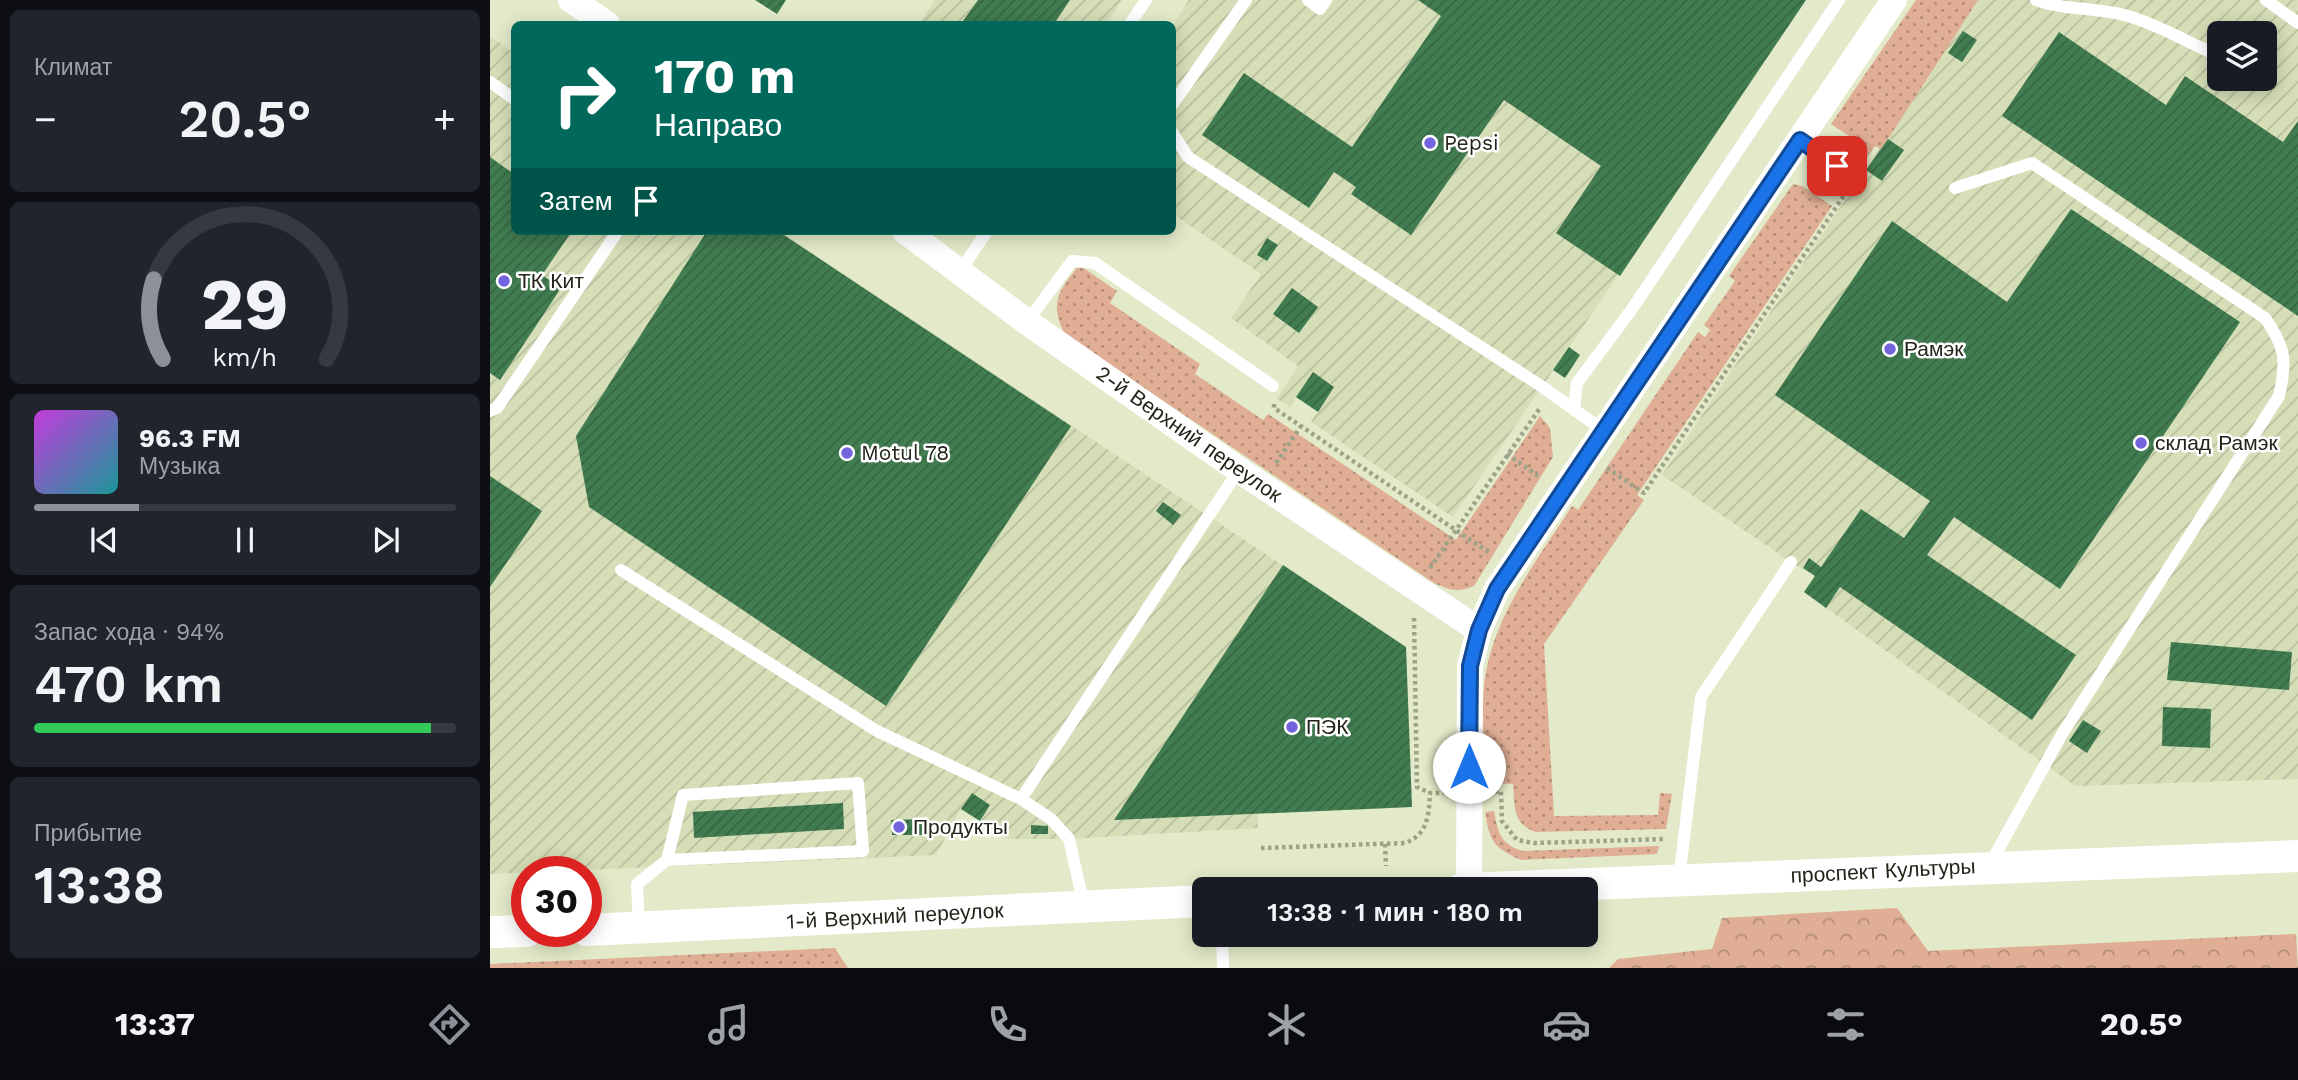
<!DOCTYPE html>
<html lang="ru">
<meta charset="utf-8">
<style>
:root{--surface:#171b24;--page:#20242c;--text:#f1f3f6;--muted:#9ea1a6;--line:#363941;--accent:#8c9099}
body{margin:0;font-family:"Work Sans",sans-serif;background:var(--page);color:var(--text);height:100vh;display:flex;flex-direction:column;font-size:26px;white-space:nowrap}
*{box-sizing:border-box;margin:0}
p{font-size:23px;color:var(--muted)}
.icon{flex:none;width:38px;height:38px;fill:none;stroke:currentColor;stroke-width:2;stroke-linecap:round;stroke-linejoin:round}
.map{position:relative;flex:1;overflow:hidden}
.details{display:flex;flex-direction:column;gap:10px;padding:10px;background:#0d0f14;width:490px}
.details>*{flex:none}
.top-card{position:absolute;left:21px;top:21px;width:665px;height:214px;border-radius:10px;box-shadow:0 4px 18px #0003;background:#00695c;color:#fff;overflow:hidden}
.fabs{position:absolute;left:1717px;top:21px;display:grid;gap:14px}
.fabs a{display:grid;place-items:center;width:70px;height:70px;border-radius:10px;background:var(--surface);box-shadow:0 4px 18px #0003;font-size:35px}
.speed{position:absolute;left:21px;top:856px;display:flex;gap:14px;font-size:35px;font-weight:700;text-align:center}
.speed>*{display:grid;place-content:center;width:91px;height:91px;border-radius:50%;background:var(--surface);box-shadow:0 4px 18px #0003;line-height:1}
.speed .limit{border:10px solid #d22;background:#fff;color:#111}
.pin{position:absolute;display:grid;place-items:center;width:60px;height:60px;color:#fff;margin:-30px;border-radius:14px;box-shadow:0 4px 10px #0006}
.me{position:absolute;width:77px;margin:-38px;rotate:0deg;stroke-linejoin:round;filter:drop-shadow(0 0 5px #0008)}
.turn{display:flex;align-items:center;gap:24px;height:147px;padding:0 28px;font-size:32px}
.turn .icon{width:91px;height:91px;stroke-width:2.5}
.turn b{display:block;font-size:49px;line-height:60px}
.then{display:flex;align-items:center;height:66px;padding:0 28px;background:#0003;gap:14px;font-size:26px}
.big{font-size:52px;font-weight:600;line-height:1.1}
.details .tile{flex:1;display:flex;flex-direction:column;justify-content:center;gap:10px;min-width:0;padding:0 24px;border-radius:10px;background:var(--page)}
.details .dial{align-items:center;gap:0}
.dial svg{height:182px;overflow:visible;fill:none;stroke:var(--line);stroke-width:7;stroke-linecap:round;text-anchor:middle}
.dial text{fill:var(--text);stroke:none}
.song{display:flex;align-items:center;gap:21px}
.cover{width:84px;height:84px;border-radius:10px;background:linear-gradient(135deg,hsl(290 70% 55%),hsl(180 70% 35%))}
.played{height:7px;border-radius:4px;background:linear-gradient(90deg,var(--accent) 25%,var(--line) 25%)}
.keys{display:flex;justify-content:space-around;direction:ltr}
.heat{display:flex;justify-content:space-between;align-items:center;font-size:38px;direction:ltr}
.charge{height:10px;border-radius:5px;background:linear-gradient(90deg,#34c759 94%,var(--line) 0)}
.trip{position:absolute;left:702px;top:877px;width:406px;height:70px;border-radius:10px;background:var(--surface);box-shadow:0 4px 18px #0003;font-weight:600;line-height:70px;text-align:center}
.menu{display:flex;height:112px;justify-content:space-around;align-items:center;background:#090b0e;color:var(--muted)}
.menu .icon{width:49px;height:49px}
.menu .on{color:var(--accent)}
.menu b{font-size:32px;color:var(--text)}
main{display:flex;flex:1;min-height:0}
.map>svg:first-child{display:block}
</style>
<main>
<section class="details">
<div class="tile"><p>Климат</p>
<div class="heat"><a>−</a><b class="big">20.5°</b><a>+</a></div>
</div>
<div class="tile dial"><svg viewBox="0 0 100 80">
<path d="M14 69A42 42 0 1 1 86 69"/>
<path d="M14 69A42 42 0 0 1 10 34" stroke="#8c9099"/>
<text x="50" y="56" font-size="32" font-weight="700">29</text>
<text x="50" y="72" font-size="11">km/h</text>
</svg></div>
<div class="tile">
<div class="song"><i class="cover"></i><div><b>96.3 FM</b><p>Музыка</p></div></div>
<div class="played"></div>
<div class="keys"><svg class="icon" aria-label="previous" viewBox="0 0 24 24"><path d="M18 5L8 12l10 7zM5 5v14"/></svg><svg class="icon" aria-label="pause" viewBox="0 0 24 24"><path d="M8 5v14M16 5v14"/></svg><svg class="icon" aria-label="next" viewBox="0 0 24 24"><path d="M6 5l10 7-10 7zM19 5v14"/></svg></div>
</div>
<div class="tile"><p>Запас хода · 94%</p><b class="big">470 km</b><div class="charge"></div></div>
<div class="tile"><p>Прибытие</p><b class="big">13:38</b></div>
</section>
<div class="map">
<svg width="1808" height="968" viewBox="0 0 1808 968">
<defs>
<pattern id="industrial-furrows" width="10" height="10" patternUnits="userSpaceOnUse" patternTransform="scale(1.75)"><rect width="10" height="10" fill="#d6deb7"/><path d="M-1 1l2-2M0 10L10 0M9 11l2-2" fill="none" stroke="#b7be9d"/></pattern>
<pattern id="grass-dots" width="8" height="8" patternUnits="userSpaceOnUse" patternTransform="scale(1.75)"><rect width="8" height="8" fill="#dfae94"/><path d="M2 2h.1M6 6h.1" fill="none" stroke="#b48d78" stroke-width="1.8" stroke-linecap="round"/></pattern>
<pattern id="forest-crowns" width="20" height="18" patternUnits="userSpaceOnUse" patternTransform="scale(1.75)"><rect width="20" height="18" fill="#dfae94"/><path d="M2 6a3 3 0 1 1 6 0M12 15a3 3 0 1 1 6 0" fill="none" stroke="#b48d78"/></pattern>
<pattern id="building-hatch" width="6" height="6" patternUnits="userSpaceOnUse" patternTransform="scale(1.75)"><rect width="6" height="6" fill="#427d51"/><path d="M-1 1l2-2M0 6l6-6M5 7l2-2" fill="none" stroke="#376642"/></pattern>
</defs>
<rect width="100%" height="100%" fill="#e3eac9"/>
<path fill="url(#industrial-furrows)" fill-rule="evenodd" d="M445 0H632L616 24H429Z
M699 0H1316L963 517 821 422 844 386 823 373 800 407 787 399 808 366 741 318 771 274 683 214V25Z
M1488 0H1808V779L1585 786 1314 592 1325 575 1307 566 1172 475ZM1729 33H1774V79H1729Z
M0 36 24 53V231H288L916 647 922 807 768 814V828L579 839H517L471 809 446 855 0 874Z"/>
<path fill="url(#grass-dots)" d="M1426 0H1488L1398 139 1391 149 1385 146 1375 160 1369 156 1371 144 1341 124Z
M1303 184 1312 186 1342 206 1147 495 1154 500 1054 644 1064 816 1168 815 1170 793 1182 794 1176 829 1045 832C1022 823 1025 806 1023 784L995 783C995 752 991 718 994 687 1001 618 1046 562 1082 506L1088 510 1208 332 1215 337 1220 330 1214 325 1245 281 1239 276Z
M589 265 627 291 620 303 710 364 705 374 773 420 778 414 966 540 1050 416 1060 428 1063 457 984 586C968 593 959 590 944 583L575 335C559 302 568 292 589 265Z
M1004 811C1008 833 1010 843 1032 851L1169 846 1167 854 1031 860C1003 847 1000 842 995 812Z
M345 948 358 968H0V964Z"/>
<path fill="url(#forest-crowns)" d="M1407 908 1438 951 1806 934 1808 968H1119L1128 959 1222 949 1232 918Z"/>
<path fill="url(#building-hatch)" d="M265 0H296L287 14Z
M488 0H580L564 24H471Z
M928 0H1316L1130 276 1066 233 1111 166 1014 100 921 235 861 194 866 187 844 172 819 208 712 135 754 73 862 147 951 16Z
M1473 31 1487 40 1472 62 1458 53Z
M1569 32 1676 105 1695 76 1793 142 1808 121V316L1512 116Z
M1398 139 1414 150 1392 181 1376 170Z
M0 157 24 174V231H82L52 275 71 288 10 380 0 373Z
M1581 209 1750 322 1570 589 1464 517 1437 555 1586 655 1542 720 1350 587 1336 608 1314 592 1325 576 1313 568 1319 558 1331 567 1371 509 1414 538 1440 501 1285 395 1402 221 1517 302Z
M217 231H288L581 426 396 706 99 507 86 436Z
M777 238 788 245 777 261 767 255Z
M802 288 828 307 809 333 783 314Z
M1079 347 1090 355 1075 378 1063 370Z
M823 372 844 387 828 412 806 397Z
M0 476 52 511 0 587Z
M673 502 691 515 683 525 666 511Z
M793 565 916 647 922 807 624 820Z
M1681 642 1802 652 1799 690 1677 680Z
M1673 707 1721 709 1720 748 1672 746Z
M1593 720 1611 731 1597 753 1579 741Z
M482 793 500 805 490 821 471 809Z
M353 803 354 829 204 838 203 812Z
M435 819V835H402L401 820Z
M541 825 558 826V834H541Z"/>
<g fill="none" stroke-linecap="round" stroke-linejoin="round">
<path stroke="#9da389" stroke-width="4.5" stroke-dasharray="3.5 3.5" stroke-linecap="butt" d="M784 404V408L1000 553
M1017 454 1048 476
M786 463 811 426
M1117 468 1154 493 1355 194
M940 568 1050 408
M924 618 927 787 940 793
M1005 792 1011 791 1012 821 1027 840 1044 843 1175 839
M895 844 896 866
M771 848 915 843C938 835 939 814 940 793H954"/>
<path stroke="#fff" stroke-width="12" d="M818 0 830 9 836 0
M1546 0C1575 11 1607 7 1638 16 1669 25 1699 43 1729 56
M1776 0 1808 23
M640 24 656 0
M1774 76 1778 77
M0 82 24 99
M682 105 756 0
M682 132 698 157 1051 386 1113 430
M1310 140 1369 181
M1465 188 1542 163 1775 318C1796 348 1797 361 1789 396L1572 734 1499 866
M471 270 497 231
M537 322 582 261 605 263 783 386
M1084 409 1087 383 1142 309 1349 0
M0 411 7 408 128 231
M131 570 387 731 531 799 561 819 579 839 594 906
M531 799 749 470
M1189 880 1211 697 1301 562
M149 928 147 884 177 860 373 851 368 783 193 795 177 860
M732 934 733 968"/>
<path stroke="#fff" stroke-width="26" d="M81 0 117 24
M415 231 537 322 749 470 989 630
M979 889 980 666 989 630 1007 589 1404 0"/>
<path stroke="#fff" stroke-width="32" d="M972 889 1808 856
M96 930 714 901
M0 932 37 931"/>
</g>
<g fill="none" stroke-linecap="round" stroke-linejoin="round">
<defs>
<path id="route" d="M979 767 980 666 989 630 1007 589 1310 140 1347 166"/>
</defs>
<use href="#route" stroke="#114b97" stroke-width="18"/>
<use href="#route" stroke="#1a73e8" stroke-width="12"/>
</g>
<g fill="#7364de" stroke="#fff" stroke-width="2.5">
<circle cx="940" cy="143" r="7"/>
<circle cx="14" cy="281" r="7"/>
<circle cx="1400" cy="349" r="7"/>
<circle cx="1651" cy="443" r="7"/>
<circle cx="357" cy="453" r="7"/>
<circle cx="802" cy="727" r="7"/>
<circle cx="409" cy="827" r="7"/>
</g>
<g text-anchor="middle" stroke-width="5" stroke-linejoin="round" paint-order="stroke">
<g font-size="21" fill="#222418" stroke="#fff" text-anchor="start">
<text x="954" y="150">Pepsi</text>
<text x="28" y="288">ТК Кит</text>
<text x="1414" y="356">Рамэк</text>
<text x="1665" y="450">склад Рамэк</text>
<text x="371" y="460">Motul 78</text>
<text x="816" y="734">ПЭК</text>
<text x="423" y="834">Продукты</text>
</g>
<g font-size="21" fill="#222418" stroke="#fff">
<text transform="translate(699 434) rotate(35)" y="7">2-й Верхний переулок</text>
<text transform="translate(1393 871) rotate(-3)" y="7">проспект Культуры</text>
<text transform="translate(405 916) rotate(-3)" y="7">1-й Верхний переулок</text>
</g>
</g>
</svg>
<div class="fabs">
<a><svg class="icon" aria-label="layers" viewBox="0 0 24 24"><path d="M12 4l9 5-9 5-9-5zM3 14l9 5 9-5"/></svg></a>
</div>
<div class="speed"><div class="limit">30</div></div>
<div class="pin" style="left:1347px;top:166px;background:#d93025"><svg class="icon" aria-label="arrive" viewBox="0 0 24 24"><path d="M6 21V4h12l-3 4 3 4H6"/></svg></div>
<svg class="me" style="left:979px;top:767px" viewBox="-20 -20 40 40"><circle r="19" fill="#fff"/><path d="M0-13L10 11 0 6-10 11z" fill="#1a73e8"/></svg>
<div class="trip">13:38 · 1 мин · 180 m</div>
<div class="top-card">
<div class="turn"><svg class="icon" aria-label="right" viewBox="0 0 24 24"><path d="M7 20v-9h11M14 6l5 5-5 5"/></svg><div><b>170 m</b>Направо</div></div>
<div class="then">Затем<svg class="icon" aria-label="arrive" viewBox="0 0 24 24"><path d="M6 21V4h12l-3 4 3 4H6"/></svg></div>
</div>
</div>
</main>
<nav class="menu">
<b>13:37</b>
<svg class="icon on" aria-label="directions" viewBox="0 0 24 24"><path d="M12 3l9 9-9 9-9-9zM9 14v-3h6M13 9l2 2-2 2"/></svg>
<svg class="icon" aria-label="music" viewBox="0 0 24 24"><path d="M9 18V5l10-2v13"/><circle cx="6" cy="18" r="3"/><circle cx="16" cy="16" r="3"/></svg>
<svg class="icon" aria-label="phone" viewBox="0 0 24 24"><path d="M5 4h4l2 5-3 2q2 4 5 5l2-3 5 2v4C11 20 4 13 5 4z"/></svg>
<svg class="icon" aria-label="climate" viewBox="0 0 24 24"><path d="M12 3v18M4 7l16 10M4 17L20 7"/></svg>
<svg class="icon" aria-label="car" viewBox="0 0 24 24"><path d="M5 17H2v-5l4-1 3-4h7l3 4 3 1v5h-3M9 17h6M6 11h13"/><circle cx="7" cy="17" r="2"/><circle cx="17" cy="17" r="2"/></svg>
<svg class="icon" aria-label="filters" viewBox="0 0 24 24"><path d="M4 7h16M4 17h16"/><circle cx="9" cy="7" r="2"/><circle cx="15" cy="17" r="2"/></svg>
<b>20.5°</b>
</nav>
